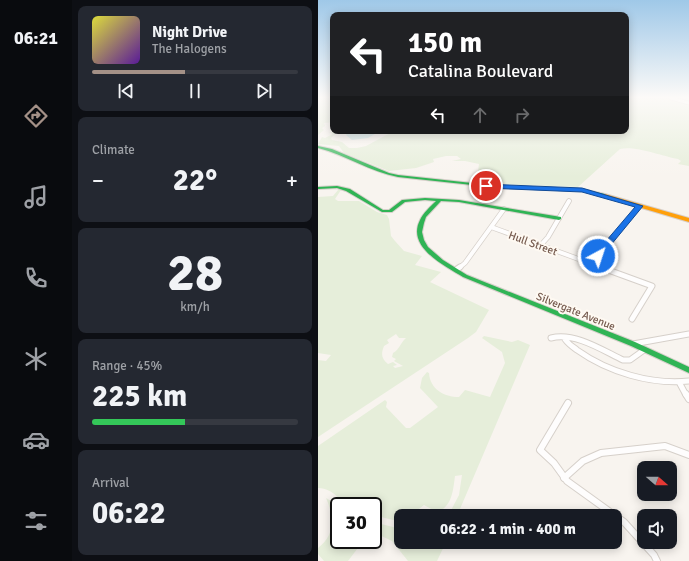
<!DOCTYPE html>
<meta charset="utf-8">
<style>
:root{--surface:#171b24;--page:#242831;--text:#f1f3f6;--muted:#9ea1a6;--line:#363941;--accent:#a49187}
body{margin:0;font-family:Signika,sans-serif;background:var(--page);color:var(--text);height:100vh;display:flex;flex-direction:column;font-size:15px;white-space:nowrap}
*{box-sizing:border-box;margin:0}
p{font-size:13px;color:var(--muted)}
.icon{flex:none;width:22px;height:22px;fill:none;stroke:currentColor;stroke-width:2;stroke-linecap:round;stroke-linejoin:round}
.map{position:relative;flex:1;overflow:hidden}
.side{display:flex;flex-direction:column;gap:6px;padding:6px;background:#0d0f14;width:246px}
.side>*{flex:none}
.top-card{position:absolute;left:12px;top:12px;width:299px;height:122px;border-radius:8px;box-shadow:0 2px 10px #0003;background:#202124;color:#fff;overflow:hidden}
.needle{width:26px;rotate:110deg}
.buttons{position:absolute;left:319px;top:461px;display:grid;gap:8px}
.buttons a{display:grid;place-items:center;width:40px;height:40px;border-radius:8px;background:var(--surface);box-shadow:0 2px 10px #0003;font-size:20px}
.speed{position:absolute;left:12px;top:497px;display:flex;gap:8px;font-size:20px;font-weight:700;text-align:center}
.speed>*{display:grid;place-content:center;width:52px;height:52px;border-radius:50%;background:var(--surface);box-shadow:0 2px 10px #0003;line-height:1}
.speed .limit{border:2px solid #111;border-radius:6px;background:#fff;color:#111}
.pin{position:absolute;display:grid;place-items:center;width:34px;height:34px;color:#fff;margin:-17px;border:2px solid #fff;border-radius:50%;box-shadow:0 1px 4px #0007}
.me{position:absolute;width:44px;margin:-22px;rotate:40deg;stroke-linejoin:round;filter:drop-shadow(0 0 3px #0008)}
.turn{display:flex;align-items:center;gap:14px;height:84px;padding:0 12px;font-size:18px}
.turn .icon{width:52px;height:52px;stroke-width:2.5}
.turn b{display:block;font-size:28px;line-height:34px}
.lanes{display:flex;align-items:center;height:38px;padding:0 12px;background:#0003;justify-content:center;gap:20px;direction:ltr}
.lanes .off{opacity:.35}
.big{font-size:30px;font-weight:700;line-height:1.1}
.side .tile{flex:1;display:flex;flex-direction:column;justify-content:center;gap:6px;min-width:0;padding:0 14px;border-radius:8px;background:var(--page)}
.side .dial{align-items:center;gap:0}
.dial b{font-size:52px;line-height:1}
.song{display:flex;align-items:center;gap:12px}
.cover{width:48px;height:48px;border-radius:6px;background:linear-gradient(135deg,hsl(60 70% 55%),hsl(270 70% 35%))}
.played{height:4px;border-radius:2px;background:linear-gradient(90deg,var(--accent) 45%,var(--line) 45%)}
.keys{display:flex;justify-content:space-around;direction:ltr}
.heat{display:flex;justify-content:space-between;align-items:center;font-size:22px;direction:ltr}
.charge{height:6px;border-radius:3px;background:linear-gradient(90deg,#34c759 45%,var(--line) 0)}
.trip{position:absolute;left:76px;top:509px;width:228px;height:40px;border-radius:8px;background:var(--surface);box-shadow:0 2px 10px #0003;font-weight:700;line-height:40px;text-align:center}
main{display:flex;flex:1;min-height:0}
.menu{display:flex;flex-direction:column;width:72px;justify-content:space-around;align-items:center;background:#090b0e;color:var(--muted)}
.menu .icon{width:28px;height:28px}
.menu .on{color:var(--accent)}
.menu b{font-size:18px;color:var(--text)}
.map>svg:first-child{display:block}
</style>
<main>
<nav class="menu">
<b>06:21</b>
<svg class="icon on" aria-label="directions" viewBox="0 0 24 24"><path d="M12 3l9 9-9 9-9-9zM9 14v-3h6M13 9l2 2-2 2"/></svg>
<svg class="icon" aria-label="music" viewBox="0 0 24 24"><path d="M9 18V5l10-2v13"/><circle cx="6" cy="18" r="3"/><circle cx="16" cy="16" r="3"/></svg>
<svg class="icon" aria-label="phone" viewBox="0 0 24 24"><path d="M5 4h4l2 5-3 2q2 4 5 5l2-3 5 2v4C11 20 4 13 5 4z"/></svg>
<svg class="icon" aria-label="climate" viewBox="0 0 24 24"><path d="M12 3v18M4 7l16 10M4 17L20 7"/></svg>
<svg class="icon" aria-label="car" viewBox="0 0 24 24"><path d="M5 17H2v-5l4-1 3-4h7l3 4 3 1v5h-3M9 17h6M6 11h13"/><circle cx="7" cy="17" r="2"/><circle cx="17" cy="17" r="2"/></svg>
<svg class="icon" aria-label="filters" viewBox="0 0 24 24"><path d="M4 7h16M4 17h16"/><circle cx="9" cy="7" r="2"/><circle cx="15" cy="17" r="2"/></svg>
</nav>
<section class="side">
<div class="tile">
<div class="song"><i class="cover"></i><div><b>Night Drive</b><p>The Halogens</p></div></div>
<div class="played"></div>
<div class="keys"><svg class="icon" aria-label="previous" viewBox="0 0 24 24"><path d="M18 5L8 12l10 7zM5 5v14"/></svg><svg class="icon" aria-label="pause" viewBox="0 0 24 24"><path d="M8 5v14M16 5v14"/></svg><svg class="icon" aria-label="next" viewBox="0 0 24 24"><path d="M6 5l10 7-10 7zM19 5v14"/></svg></div>
</div>
<div class="tile"><p>Climate</p>
<div class="heat"><a>−</a><b class="big">22°</b><a>+</a></div>
</div>
<div class="tile dial"><b>28</b><p>km/h</p></div>
<div class="tile"><p>Range · 45%</p><b class="big">225 km</b><div class="charge"></div></div>
<div class="tile"><p>Arrival</p><b class="big">06:22</b></div>
</section>
<div class="map">
<svg width="371" height="561" viewBox="0 0 371 561">
<rect width="100%" height="100%" fill="#f8f4ef"/>
<path fill="#e6eeda" fill-rule="evenodd" d="M0 98H15V122L6 123 7 126 4 128 6 130 0 135Z
M308 98H352L371 104V166L360 164 363 161 360 159C345 156 315 145 302 149L260 187 176 184 160 172 161 164 147 161H134L143 159 139 156H128L115 159 116 162 98 168 71 171 26 153 21 146 0 144 4 137 7 138 15 134 11 132H19L13 138 14 140 24 142 31 148H39L48 146 76 131H308Z
M20 190H23L17 199 20 201H41L59 212 69 215 71 219 73 236 77 241 86 251 104 256 97 265 123 272 112 282 171 310 158 332 150 338 0 437V360L8 361 13 355 0 353V197L15 196ZM78 334 81 338H88C82 343 82 349 75 353L74 357 78 359 76 361 85 366 77 368 75 366 79 365 75 362 70 364C63 358 63 354 66 346L71 343 69 340Z
M166 336 194 342 200 340 212 345 139 516H130L141 495 144 475 137 476C135 491 134 507 119 512L106 505 97 512H107L110 516H83V522L55 515V506C49 506 39 508 33 506 20 501 17 489 0 488V446L67 400 69 402 68 407 88 428H92L120 407 102 388 104 378 109 372 111 373C112 389 126 397 141 397L147 390 172 397 187 363 184 352 164 338Z
M8 498 21 506V540H46L30 561H6L0 554V548C18 534 16 516 8 498Z
M55 522 83 529V542H128L119 561H90L74 541 55 532Z"/>
<path fill="#d1e7e8" d="M30 131H62L50 138 34 140 28 135Z"/>
<g fill="none" stroke-linecap="round" stroke-linejoin="round">
<defs>
<path id="street-far3" d="M353 98 371 103"/>
<path id="street-far2" d="M173 227 285 268
M222 246 230 237 251 201
M273 264 322 206
M141 268 147 263 186 209"/>
<path id="street-far1" d="M282 267 334 286 314 319
M139 269 142 267
M246 337C248 343 254 346 259 350 290 372 333 385 371 381
M233 338C257 332 284 350 305 360H312L326 350
M315 344 371 334
M361 382 368 395"/>
<path id="street" d="M368 394 371 399
M250 403 222 450 236 463 249 481 306 522 336 555 339 561
M246 478 265 461 283 453 347 446 371 455"/>
<path id="fast" d="M0 146 14 149 71 173 80 175 182 186 264 189 287 194V195L285 196 264 191 182 188 80 177C52 172 28 155 0 148Z
M19 186 32 189 65 210H71L84 200 107 198 141 200 243 217V219L241 220 141 202 123 201 108 217 106 223 104 232 106 240 110 247 125 260 149 275 317 342 371 367V373L313 346 145 277C127 266 88 247 102 220 105 213 112 207 118 201L107 200 87 202 74 212H64L28 191 19 188 0 189V187Z"/>
<path id="slow" d="M283 194H287L371 218V222L283 196Z"/>
</defs>
<use href="#street-far3" stroke="#d6d0ca" stroke-width="4.5"/>
<use href="#street-far2" stroke="#d6d0ca" stroke-width="5.5"/>
<use href="#street-far1" stroke="#d6d0ca" stroke-width="7"/>
<use href="#street" stroke="#d6d0ca" stroke-width="8"/>
<use href="#fast" stroke="#d8d0cb" stroke-width="2"/>
<use href="#slow" stroke="#d8d0cb" stroke-width="2"/>
<use href="#street-far3" stroke="#fefdfd" stroke-width="3"/>
<use href="#street-far2" stroke="#fefdfd" stroke-width="4"/>
<use href="#street-far1" stroke="#fefdfd" stroke-width="5"/>
<use href="#street" stroke="#fefdfd" stroke-width="6"/>
<use href="#fast" fill="#30b455" fill-rule="evenodd"/>
<use href="#slow" fill="#ff9f0a" fill-rule="evenodd"/>
</g>
<linearGradient id="sky" x2="0" y2="1"><stop stop-color="#9fc8e8"/><stop offset="0.55" stop-color="#fcfaf8"/><stop offset="1" stop-color="#fcfaf8" stop-opacity="0"/></linearGradient>
<rect width="371" height="177" fill="url(#sky)"/>
<path fill="#1a73e8" stroke="#114b97" d="M166 184 264 188 325 206 283 257H277V254L317 207 264 192 168 188 164 186Z"/>
<g text-anchor="middle" stroke-width="4" stroke-linejoin="round" paint-order="stroke">
<g font-size="11" fill="#765b4f" stroke="#fef9f2">
<text transform="translate(215 243) rotate(20)" y="4">Hull Street</text>
<text transform="translate(258 311) rotate(22)" y="4">Silvergate Avenue</text>
</g>
</g>
</svg>
<div class="buttons">
<a><svg class="needle" viewBox="-14 -14 28 28"><path d="M0-13l5 13h-10z" fill="#e53935"/><path d="M0 13l5-13h-10z" fill="#9ea1a6"/></svg></a>
<a><svg class="icon" aria-label="sound" viewBox="0 0 24 24"><path d="M4 9h4l5-4v14l-5-4H4zM17 9q2 3 0 6"/></svg></a>
</div>
<div class="speed"><div class="limit">30</div></div>
<div class="pin" style="left:168px;top:186px;background:#d93025"><svg class="icon" aria-label="arrive" viewBox="0 0 24 24"><path d="M6 21V4h12l-3 4 3 4H6"/></svg></div>
<svg class="me" style="left:280px;top:256px" viewBox="-20 -20 40 40"><circle r="17" fill="#1a73e8" stroke="#fff" stroke-width="3"/><path d="M0-11L8 9 0 5-8 9z" fill="#fff"/></svg>
<div class="trip">06:22 · 1 min · 400 m</div>
<div class="top-card">
<div class="turn"><svg class="icon" aria-label="left" viewBox="0 0 24 24"><path d="M17 20v-9H6M10 6l-5 5 5 5"/></svg><div><b>150 m</b>Catalina Boulevard</div></div>
<div class="lanes"><svg class="icon" aria-label="left" viewBox="0 0 24 24"><path d="M17 20v-9H6M10 6l-5 5 5 5"/></svg><svg class="icon off" aria-label="ahead" viewBox="0 0 24 24"><path d="M12 20V5M6 11l6-6 6 6"/></svg><svg class="icon off" aria-label="right" viewBox="0 0 24 24"><path d="M7 20v-9h11M14 6l5 5-5 5"/></svg></div>
</div>
</div>
</main>
